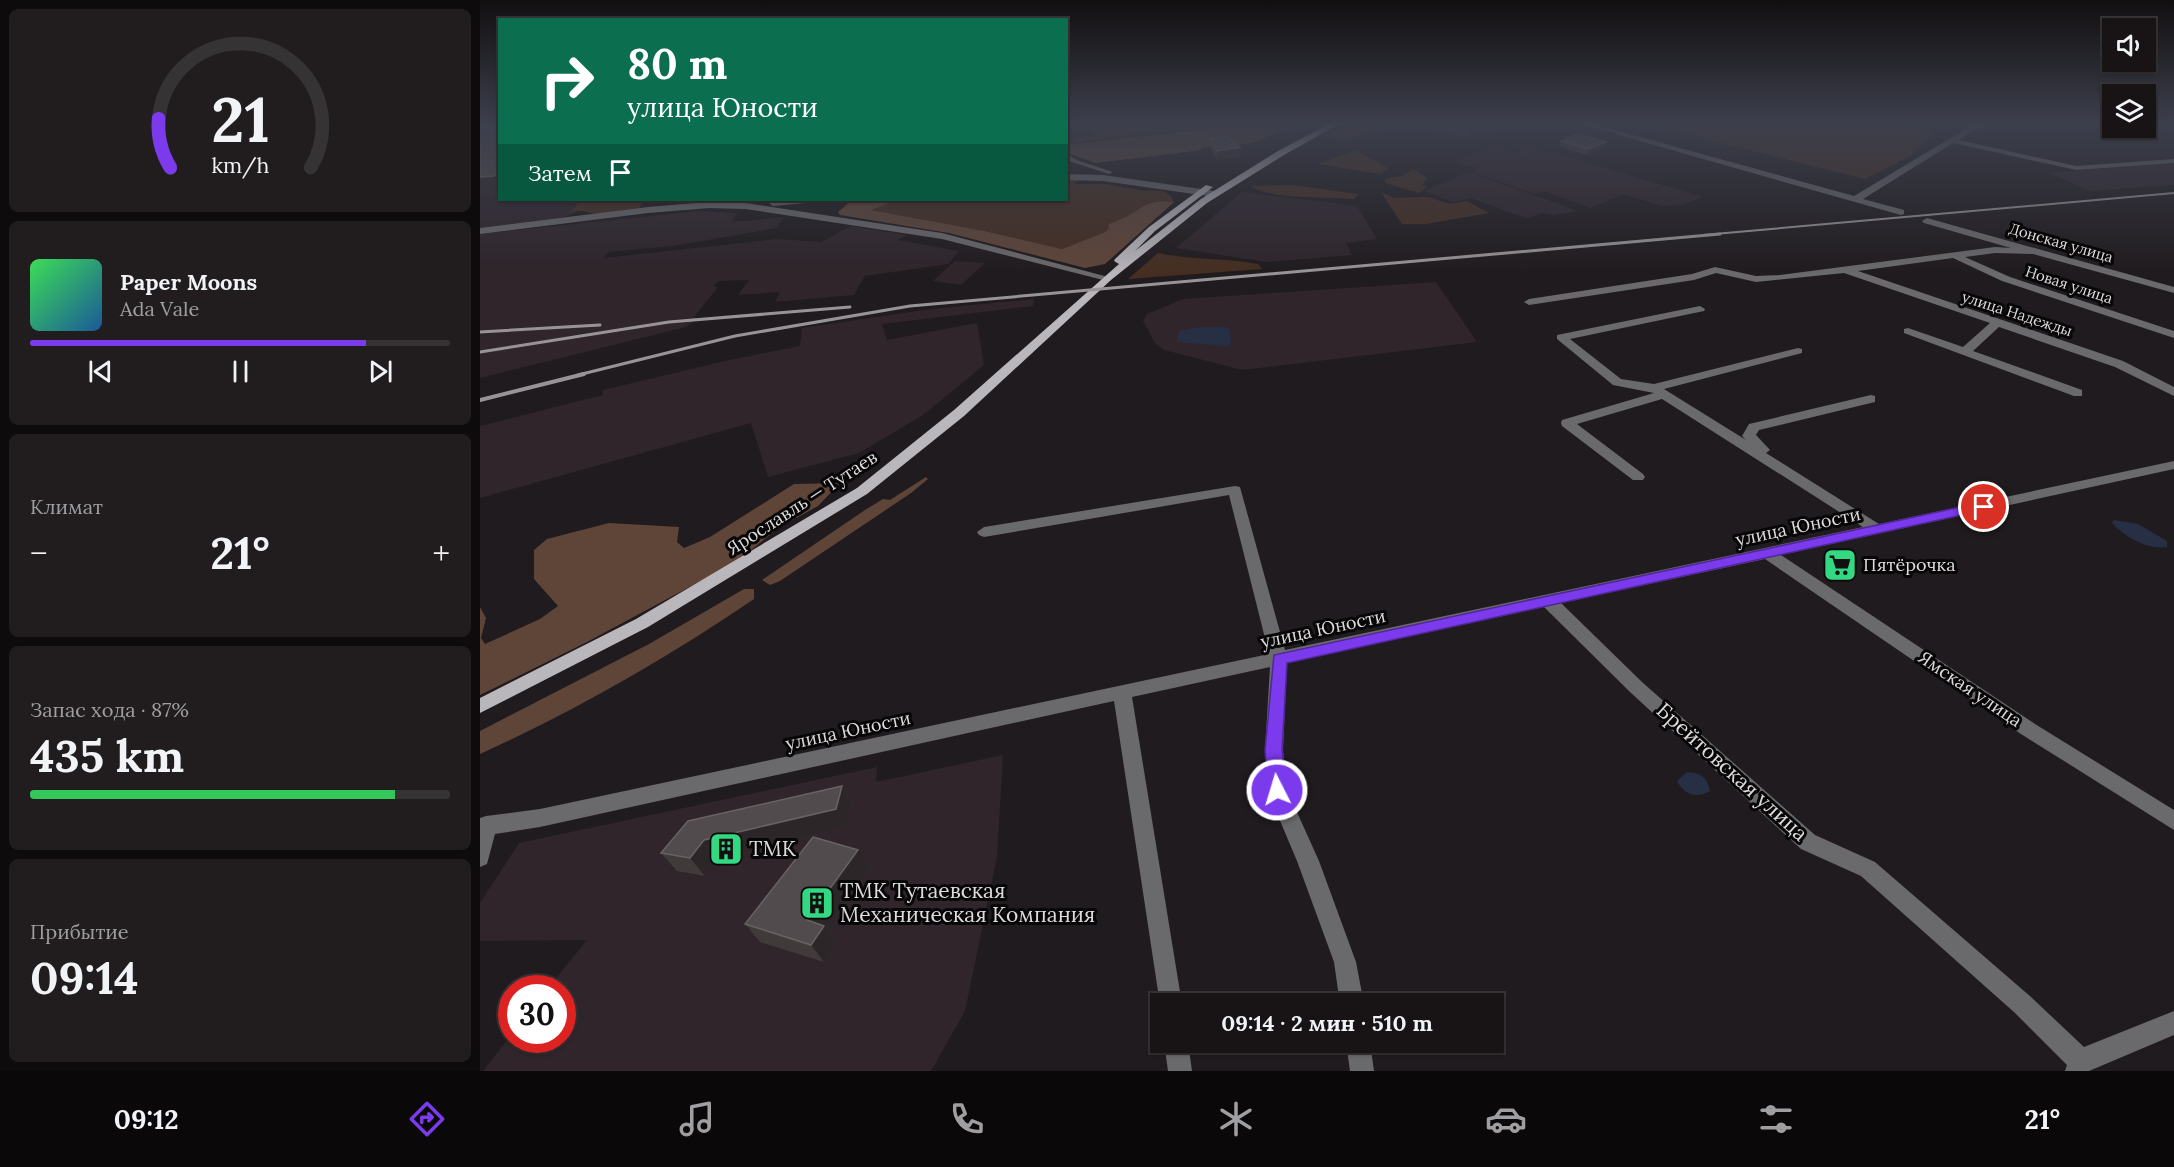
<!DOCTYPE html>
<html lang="ru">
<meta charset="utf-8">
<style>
:root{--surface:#181416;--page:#211d1f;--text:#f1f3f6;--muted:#9f9ea1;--line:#363335;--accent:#7c3aed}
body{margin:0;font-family:Lora,serif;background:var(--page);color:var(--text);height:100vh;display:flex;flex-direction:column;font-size:22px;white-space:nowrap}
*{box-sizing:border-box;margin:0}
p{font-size:20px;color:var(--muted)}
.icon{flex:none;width:33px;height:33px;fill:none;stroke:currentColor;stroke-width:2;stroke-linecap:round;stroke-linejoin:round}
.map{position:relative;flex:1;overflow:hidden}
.panel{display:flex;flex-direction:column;gap:9px;padding:9px;background:#0d0b0c;width:480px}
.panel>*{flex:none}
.top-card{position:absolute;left:18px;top:18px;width:570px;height:183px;border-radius:0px;box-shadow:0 2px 4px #0004,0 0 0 2px var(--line);background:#0b6e4f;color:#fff;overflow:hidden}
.buttons{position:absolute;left:1622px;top:18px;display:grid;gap:12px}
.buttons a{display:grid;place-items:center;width:54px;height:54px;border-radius:0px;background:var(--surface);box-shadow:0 2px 4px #0004,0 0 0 2px var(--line);font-size:30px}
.speed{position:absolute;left:18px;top:975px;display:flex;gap:12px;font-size:30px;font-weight:700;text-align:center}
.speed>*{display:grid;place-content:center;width:78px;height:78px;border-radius:50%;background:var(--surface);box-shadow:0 2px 4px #0004,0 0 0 2px var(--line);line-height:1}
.speed .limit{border:9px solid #d22;background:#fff;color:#111}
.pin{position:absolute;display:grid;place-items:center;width:51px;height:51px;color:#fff;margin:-26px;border:3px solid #fff;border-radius:50%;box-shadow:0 2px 6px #0007}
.me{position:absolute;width:66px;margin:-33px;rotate:355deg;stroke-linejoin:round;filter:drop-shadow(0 0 4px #0008)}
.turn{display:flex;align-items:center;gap:21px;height:126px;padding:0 30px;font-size:27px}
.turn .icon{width:78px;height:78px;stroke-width:2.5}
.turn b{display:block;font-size:42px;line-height:51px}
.then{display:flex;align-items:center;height:57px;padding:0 30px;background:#0003;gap:12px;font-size:22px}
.big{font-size:45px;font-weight:700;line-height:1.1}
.panel .card{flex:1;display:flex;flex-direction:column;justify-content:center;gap:9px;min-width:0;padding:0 21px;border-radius:9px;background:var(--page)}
.panel .dial{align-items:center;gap:0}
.dial svg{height:156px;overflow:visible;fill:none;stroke:var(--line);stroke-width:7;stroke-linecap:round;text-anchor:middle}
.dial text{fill:var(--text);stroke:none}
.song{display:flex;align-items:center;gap:18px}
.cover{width:72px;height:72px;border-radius:9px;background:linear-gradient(135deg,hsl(130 70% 55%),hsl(210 70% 35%))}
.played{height:6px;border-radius:3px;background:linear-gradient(90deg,var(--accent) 80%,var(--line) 80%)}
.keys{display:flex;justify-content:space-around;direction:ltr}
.heat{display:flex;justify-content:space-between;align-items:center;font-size:33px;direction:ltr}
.charge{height:9px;border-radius:4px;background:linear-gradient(90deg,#34c759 87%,var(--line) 0)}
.trip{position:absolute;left:670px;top:993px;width:354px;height:60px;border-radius:0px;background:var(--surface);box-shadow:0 2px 4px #0004,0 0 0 2px var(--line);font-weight:700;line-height:60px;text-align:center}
.tabs{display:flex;height:96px;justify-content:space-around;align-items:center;background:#0a0809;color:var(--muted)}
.tabs .icon{width:42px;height:42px}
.tabs .active{color:var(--accent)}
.tabs b{font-size:27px;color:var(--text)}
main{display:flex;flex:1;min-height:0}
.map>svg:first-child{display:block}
</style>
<main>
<section class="panel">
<div class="card dial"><svg viewBox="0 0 100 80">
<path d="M14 69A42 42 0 1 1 86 69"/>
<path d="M14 69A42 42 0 0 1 8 44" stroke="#7c3aed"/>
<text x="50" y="56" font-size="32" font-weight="700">21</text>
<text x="50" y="72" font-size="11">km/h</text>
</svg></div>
<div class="card">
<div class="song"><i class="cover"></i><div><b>Paper Moons</b><p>Ada Vale</p></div></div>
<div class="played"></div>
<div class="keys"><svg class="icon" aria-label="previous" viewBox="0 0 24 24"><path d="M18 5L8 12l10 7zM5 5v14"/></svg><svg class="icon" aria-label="pause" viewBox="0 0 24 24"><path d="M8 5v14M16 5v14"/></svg><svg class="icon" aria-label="next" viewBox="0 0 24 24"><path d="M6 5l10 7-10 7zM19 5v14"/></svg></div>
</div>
<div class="card"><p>Климат</p>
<div class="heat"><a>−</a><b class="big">21°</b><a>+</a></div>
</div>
<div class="card"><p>Запас хода · 87%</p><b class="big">435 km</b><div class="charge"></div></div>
<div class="card"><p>Прибытие</p><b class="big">09:14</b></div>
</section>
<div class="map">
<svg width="1694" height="1071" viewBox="0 0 1694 1071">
<rect width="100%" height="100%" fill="#201b1e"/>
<path fill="#2f252b" d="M0 124H19L20 200H100L91 212 80 219 0 229Z
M1013 147 1034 153 1047 148 1084 156 1223 197 1201 205 1182 206 1143 194 1110 208 1064 191 1055 194 1029 185 992 172 999 169 975 161Z
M1694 163V185L1609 191 1570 173Z
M989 172 1098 211 1073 215 1061 213 1048 219 991 198 973 202 944 191Z
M762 192 877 206 897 239 866 243 872 255 786 262 696 248Z
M218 211 257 213 252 222 304 217 297 228 193 246 128 252 124 258 297 239 341 242 371 226 427 235 417 240 479 251 468 264 385 276 374 295 295 302 300 292 258 295 269 280 239 281 233 286 238 287 214 317 218 319 206 327 0 378V234Z
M475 261 505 263 481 285 453 281Z
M956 282 997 342 762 370 684 350 675 343 663 321 667 314 703 299Z
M554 299 553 306 402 324 407 340 497 323 504 365 443 415 379 453 288 477 271 423 0 498V426L123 395V390L245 361 320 346 322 328 451 309Z
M523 755 517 857 485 1011 451 1071H3L31 1035 32 1040H82V988H68L107 940 0 941V903L39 843 397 767 396 782Z"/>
<path fill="#452e21" d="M587 124H756L587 143V136L589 139 616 135 613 129 587 131Z
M865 124H911L864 142 844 136 858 128H879Z
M1164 124H1412L1454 133 1429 157 1385 179Z
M876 150 909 169 900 174 838 164Z
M933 169 947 178 942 185 948 186 939 193 905 183V179L922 176Z
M586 178 599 179 594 184H624L667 191C678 189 690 191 694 202 673 199 666 204 649 215 643 219 635 221 628 225L629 228 625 232 582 249 505 231 390 210 417 200H586Z
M811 185 879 194 874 199C847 197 792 200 770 186Z
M901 192 914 198 948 197 970 204 987 201 1009 213 946 224H922Z
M100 200H165L159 208 115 214 104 211H97L80 219 91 212Z
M678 253C711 260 745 258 778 264L782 269 648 279Z"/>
<path fill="#5f4538" d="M769 124H820L772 143 721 148 722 150 616 163 587 153V145Z
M372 200H417L391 210 505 231 582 249 625 232 629 228 628 225C634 221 643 219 649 215 666 204 673 199 694 202L625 264 605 268 469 233 360 215 358 212Z
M446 477 448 479 431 493 300 581 290 585 282 580 385 510 403 499 410 500Z
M360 483 338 506 300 527 256 562 107 642 0 695V607L6 618 1 638 5 644 60 619 78 606 54 579V550L67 539 129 523 199 527 197 542 204 548 230 537 314 484Z
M264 589H274V599C187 658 97 710 0 754V731L169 644Z"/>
<path fill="#272f45" d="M721 327H746L750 330 751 343 746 346 697 342 699 331Z
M1634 520 1658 524 1687 541V547C1667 550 1645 537 1632 523Z
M1207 772C1221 773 1227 777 1230 791 1217 799 1204 795 1197 781Z"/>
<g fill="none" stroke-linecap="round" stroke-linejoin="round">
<path fill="#6a696b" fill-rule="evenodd" d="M1100 124H1113L1374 196 1494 124H1504L1479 140 1596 166 1694 159V163L1596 170 1473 143 1383 199 1424 210V214L1421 215Z
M586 154 599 161 633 172 629 174 586 160Z
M586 174 623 175 735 191 739 194 735 197 623 181 586 180Z
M302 200H330L326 203 293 206 289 203Z
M229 202 266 203 462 233 632 278 627 281 462 239 266 209 229 208 168 213 0 234V228L168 207Z
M1447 218 1694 287V293L1553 254 1515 253 1485 257 1530 277 1694 331V338L1522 281 1473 258 1378 271 1643 361 1694 387V396L1635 367 1519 327 1493 351 1602 390V396H1594L1424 333V329L1428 328 1483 347 1510 323 1364 273 1276 282 1236 273 1214 280 1049 305 1044 302 1049 299 1212 274 1235 267 1276 276 1300 275 1515 247 1531 248 1444 223 1442 221Z
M1220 306 1225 309 1224 311 1090 339 1141 379 1174 384 1318 348 1322 349V353L1184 389 1266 440 1262 436 1269 424 1391 395 1395 396V402L1279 430 1276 435 1290 450 1286 453 1399 524 1694 461V469L1301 555 1555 724 1694 810V830L1541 734 1285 559 1081 603 1162 682 1335 835 1395 862 1551 997 1604 1047 1694 1011V1035L1609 1071H1585L1587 1065 1535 1013 1381 876 1321 849 1150 692 1064 607 807 663 803 750 807 790 839 861 876 962 884 1004H860L854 962 817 861 787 790 785 750 790 667 652 697 702 1004H681V1011L634 701 60 827 15 834 7 864 0 867V818L6 816 60 809 789 654 749 495 504 537 499 535 497 532 504 527 755 486 760 487 805 650 1383 527 1182 399 1097 424 1163 474 1165 477 1163 480H1153L1082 426 1081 423 1082 420 1174 393 1133 385 1077 339V335Z
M684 1042H708L712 1071H688Z
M866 1042H890L894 1071H870Z"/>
<path fill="#b9b6bc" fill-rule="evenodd" d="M849 124H859L804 155 727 203 631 280 484 416 387 494 168 627 0 713V698L156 619 377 488 474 410 639 264 634 261 635 259 669 227 726 185 733 187 675 231 655 251 721 199 798 151Z"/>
<path stroke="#989496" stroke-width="2" d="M1223 235 1694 193"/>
<path stroke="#989496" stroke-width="3" d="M0 332 120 325
M0 352 189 322 370 307
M98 375 255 336 430 306 1240 234"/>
<path stroke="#989496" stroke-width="4" d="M0 400 104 374"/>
</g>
<path fill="#413a3b" d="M959 124H1021L987 139 958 130Z
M729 139 760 147V156L737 160 730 147Z
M1081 141 1124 148 1108 155 1080 147Z
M362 786 372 804 367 827 239 859 225 876 197 871 181 853Z
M389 868 347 929 357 943 344 962 280 942 265 924Z"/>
<path fill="#2d2628" d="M992 124H1021L987 139 988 126Z
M1126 142 1124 148 1108 155 1109 149Z
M760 147V156L737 160V151Z
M20 172V187L0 189V177Z
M362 786 372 804 367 827 239 859 225 876 210 858 224 840Z
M378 850 389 868 347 929 357 943 344 962 331 945 327 920Z"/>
<path fill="#524b4d" stroke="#686263" stroke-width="1.5" d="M0 124H20V172L16 173 14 176 0 177Z
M1097 134 1126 142 1109 149 1081 141Z
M747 137 760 147 737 151 729 139Z
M362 786 356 809 224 840 210 858 181 853 208 821Z
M333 837 378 850 327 920 344 926 331 945 265 924Z"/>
<linearGradient id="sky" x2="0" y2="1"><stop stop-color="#120f10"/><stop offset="0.45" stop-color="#3c3f4c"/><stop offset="1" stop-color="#3c3f4c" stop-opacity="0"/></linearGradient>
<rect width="1694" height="274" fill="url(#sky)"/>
<path fill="#7c3aed" stroke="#51269a" stroke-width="1.5" d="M1504 502 1509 504V509L807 663 802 750 806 790 804 796 797 798 791 796 788 790 785 750 794 655Z"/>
<defs>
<symbol id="supermarket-square" viewBox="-11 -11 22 22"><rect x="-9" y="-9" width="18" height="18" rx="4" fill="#32d882" stroke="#080708"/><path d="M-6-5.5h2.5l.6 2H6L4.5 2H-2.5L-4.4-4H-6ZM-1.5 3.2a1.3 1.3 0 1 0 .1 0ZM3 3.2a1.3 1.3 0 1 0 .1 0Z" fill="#111"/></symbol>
<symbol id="building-square" viewBox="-11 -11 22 22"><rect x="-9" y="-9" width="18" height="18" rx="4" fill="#32d882" stroke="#080708"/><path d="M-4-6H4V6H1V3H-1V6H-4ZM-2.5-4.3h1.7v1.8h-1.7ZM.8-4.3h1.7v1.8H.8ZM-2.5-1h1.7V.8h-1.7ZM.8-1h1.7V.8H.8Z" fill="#111"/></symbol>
</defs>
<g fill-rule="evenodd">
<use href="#supermarket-square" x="1341" y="546" width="38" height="38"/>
<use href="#building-square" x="227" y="830" width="38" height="38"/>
<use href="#building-square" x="318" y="884" width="38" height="38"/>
</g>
<g text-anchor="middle" stroke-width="6" stroke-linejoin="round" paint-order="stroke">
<g font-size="15" fill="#dfdbdd" stroke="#080708">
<text transform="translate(1581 243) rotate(16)" y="5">Донская улица</text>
<text transform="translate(1589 285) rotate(18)" y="5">Новая улица</text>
<text transform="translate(1537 314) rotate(18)" y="5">улица Надежды</text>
</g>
<g font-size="18" fill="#dfdbdd" stroke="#080708">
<text transform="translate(322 503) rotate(-33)" y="6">Ярославль — Тутаев</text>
<text transform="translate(1318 527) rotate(-12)" y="6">улица Юности</text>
<text transform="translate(843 629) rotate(-12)" y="6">улица Юности</text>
<text transform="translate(1490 689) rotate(34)" y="6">Ямская улица</text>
<text transform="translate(368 731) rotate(-12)" y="6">улица Юности</text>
</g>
<g font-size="18" fill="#dfdbdd" stroke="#080708" text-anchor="start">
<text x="1383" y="571">Пятёрочка</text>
</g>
<g font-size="21" fill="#dfdbdd" stroke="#080708">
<text transform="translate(1252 772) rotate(42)" y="7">Брейтовская улица</text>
</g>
<g font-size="21" fill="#dfdbdd" stroke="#080708" text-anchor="start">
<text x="269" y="856">ТМК</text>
<text x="360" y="898">ТМК Тутаевская<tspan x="360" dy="24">Механическая Компания</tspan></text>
</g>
</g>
</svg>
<div class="buttons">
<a><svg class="icon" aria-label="sound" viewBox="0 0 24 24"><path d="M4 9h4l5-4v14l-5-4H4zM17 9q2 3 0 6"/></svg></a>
<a><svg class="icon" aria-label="layers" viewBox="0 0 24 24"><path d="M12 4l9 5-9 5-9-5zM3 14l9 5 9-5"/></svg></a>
</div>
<div class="speed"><div class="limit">30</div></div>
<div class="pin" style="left:1504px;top:507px;background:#d93025"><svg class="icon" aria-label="arrive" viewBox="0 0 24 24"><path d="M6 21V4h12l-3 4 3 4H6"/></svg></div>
<svg class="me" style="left:797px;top:790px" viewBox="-20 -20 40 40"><circle r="17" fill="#7c3aed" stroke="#fff" stroke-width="3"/><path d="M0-11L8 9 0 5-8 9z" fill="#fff"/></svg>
<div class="trip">09:14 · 2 мин · 510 m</div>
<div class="top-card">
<div class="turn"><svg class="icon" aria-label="right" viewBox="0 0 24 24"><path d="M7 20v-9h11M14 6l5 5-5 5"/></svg><div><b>80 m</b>улица Юности</div></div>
<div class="then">Затем<svg class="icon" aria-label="arrive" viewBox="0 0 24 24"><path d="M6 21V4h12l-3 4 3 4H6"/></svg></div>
</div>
</div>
</main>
<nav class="tabs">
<b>09:12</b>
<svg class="icon active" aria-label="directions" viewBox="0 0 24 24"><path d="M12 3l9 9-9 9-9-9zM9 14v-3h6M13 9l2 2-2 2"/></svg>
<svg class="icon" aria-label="music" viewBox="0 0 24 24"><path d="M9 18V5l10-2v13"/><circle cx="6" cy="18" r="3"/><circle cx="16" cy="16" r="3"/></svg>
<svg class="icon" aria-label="phone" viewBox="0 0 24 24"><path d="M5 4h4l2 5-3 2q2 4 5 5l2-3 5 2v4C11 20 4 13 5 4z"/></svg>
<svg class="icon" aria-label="climate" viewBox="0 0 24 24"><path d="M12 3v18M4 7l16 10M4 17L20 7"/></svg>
<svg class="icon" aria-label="car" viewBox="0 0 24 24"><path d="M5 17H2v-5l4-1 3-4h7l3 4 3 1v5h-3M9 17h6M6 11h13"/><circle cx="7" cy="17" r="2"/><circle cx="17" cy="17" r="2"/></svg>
<svg class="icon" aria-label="filters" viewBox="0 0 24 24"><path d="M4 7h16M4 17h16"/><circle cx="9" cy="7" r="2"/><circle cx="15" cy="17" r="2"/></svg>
<b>21°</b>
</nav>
